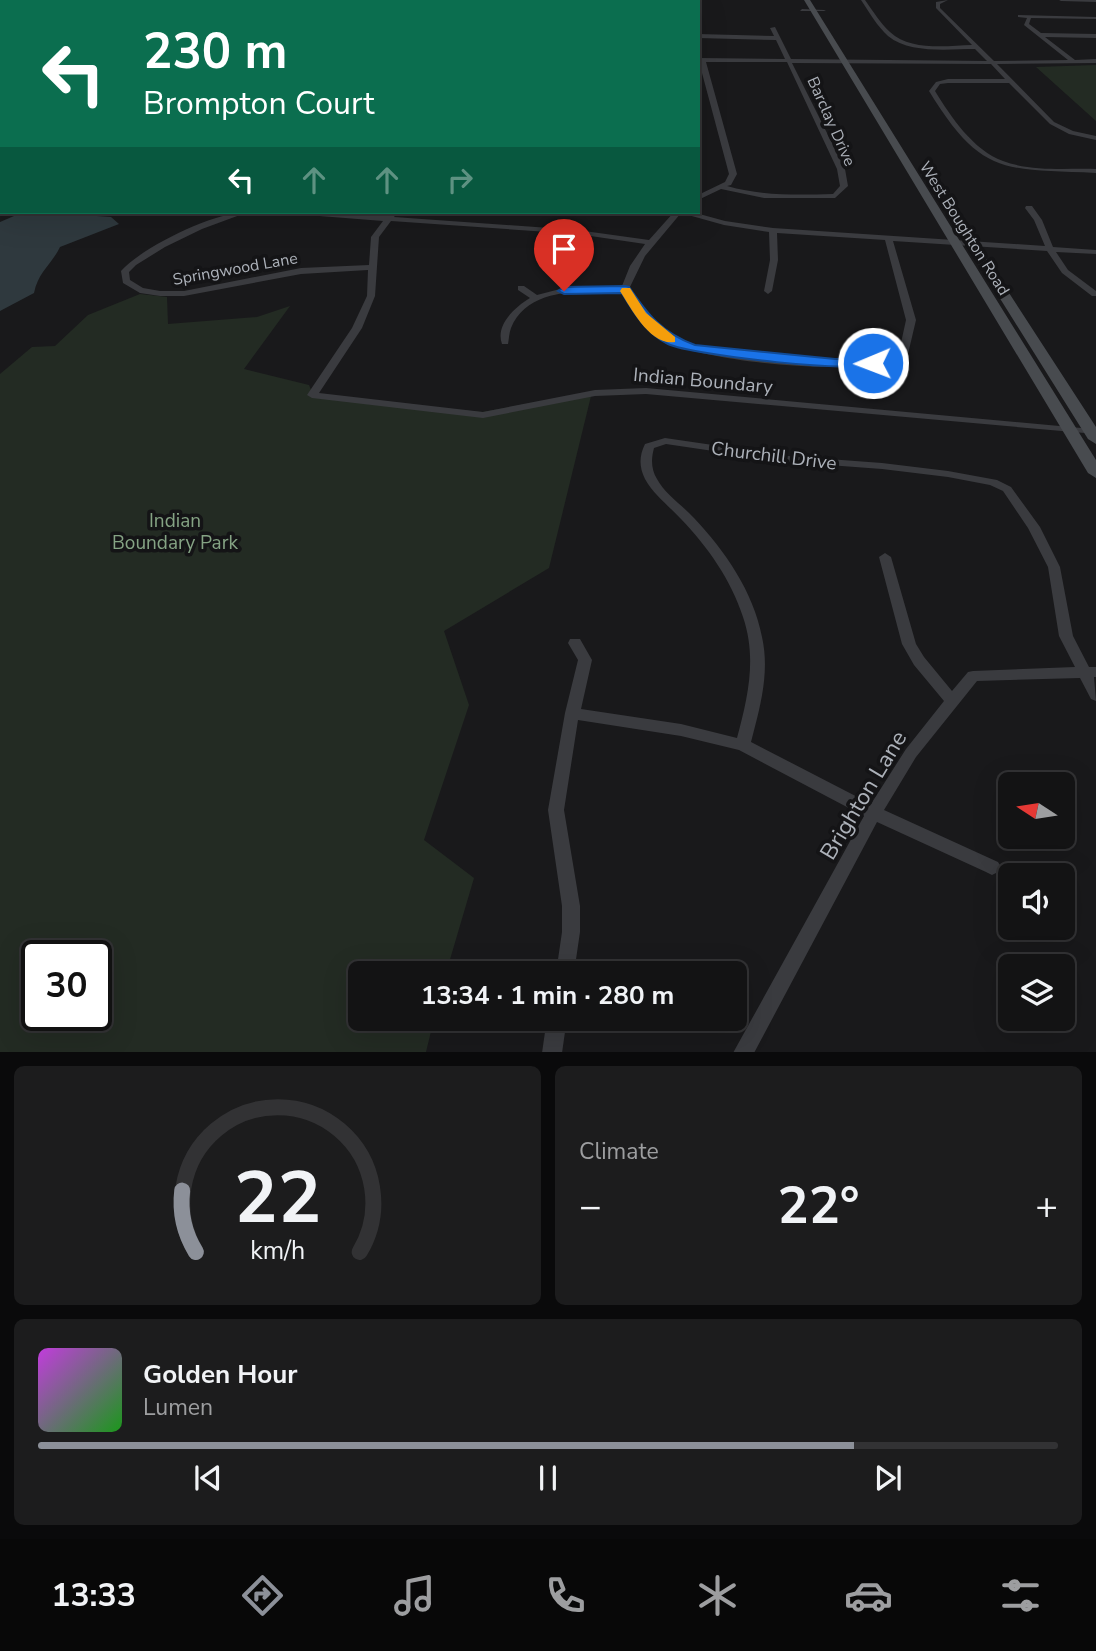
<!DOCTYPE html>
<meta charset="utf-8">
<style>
:root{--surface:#131314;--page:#1c1c1d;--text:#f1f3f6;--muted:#9d9ea0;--line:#323234;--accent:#8c9099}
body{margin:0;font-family:"Nunito Sans",sans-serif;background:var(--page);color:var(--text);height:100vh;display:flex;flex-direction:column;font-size:26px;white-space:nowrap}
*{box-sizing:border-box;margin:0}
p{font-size:23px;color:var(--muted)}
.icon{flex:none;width:38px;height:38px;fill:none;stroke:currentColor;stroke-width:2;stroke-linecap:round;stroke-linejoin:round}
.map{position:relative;height:1052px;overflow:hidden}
.side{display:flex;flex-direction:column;gap:14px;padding:14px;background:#0a0a0b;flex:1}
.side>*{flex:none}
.guide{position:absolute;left:0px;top:0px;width:700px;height:214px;box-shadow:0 7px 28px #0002,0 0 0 2px var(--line);background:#0b6e4f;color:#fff;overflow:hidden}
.needle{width:46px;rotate:282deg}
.tools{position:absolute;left:998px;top:772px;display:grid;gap:14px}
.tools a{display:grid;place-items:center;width:77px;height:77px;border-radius:10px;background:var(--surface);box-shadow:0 7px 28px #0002,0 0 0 2px var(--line);font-size:35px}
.speed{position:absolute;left:21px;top:940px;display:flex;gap:14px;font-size:35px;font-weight:700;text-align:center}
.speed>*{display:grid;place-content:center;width:91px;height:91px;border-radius:50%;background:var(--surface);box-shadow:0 7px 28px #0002,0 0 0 2px var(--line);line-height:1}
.speed .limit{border:4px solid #111;border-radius:10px;background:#fff;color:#111}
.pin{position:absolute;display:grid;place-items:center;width:60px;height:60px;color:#fff;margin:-72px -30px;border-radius:50% 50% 50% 0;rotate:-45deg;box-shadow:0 0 7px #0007}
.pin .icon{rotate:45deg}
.me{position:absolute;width:77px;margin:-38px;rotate:269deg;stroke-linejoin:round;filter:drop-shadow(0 0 5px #0008)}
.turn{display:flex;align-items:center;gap:24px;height:147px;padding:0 28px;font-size:32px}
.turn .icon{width:91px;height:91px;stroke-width:2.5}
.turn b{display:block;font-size:49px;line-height:60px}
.lanes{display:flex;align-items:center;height:66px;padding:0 28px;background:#0003;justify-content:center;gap:35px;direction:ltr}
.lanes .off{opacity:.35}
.big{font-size:52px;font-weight:700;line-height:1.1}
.side .widget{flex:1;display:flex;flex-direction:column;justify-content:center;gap:10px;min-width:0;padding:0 24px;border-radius:10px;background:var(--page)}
.side .dial{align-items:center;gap:0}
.dial svg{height:182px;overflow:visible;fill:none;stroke:var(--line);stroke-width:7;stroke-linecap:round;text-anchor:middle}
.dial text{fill:var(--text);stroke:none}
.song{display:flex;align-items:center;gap:21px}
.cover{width:84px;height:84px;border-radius:10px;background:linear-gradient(135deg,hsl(290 70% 55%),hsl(120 70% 35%))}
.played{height:7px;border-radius:4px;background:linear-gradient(90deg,var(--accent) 80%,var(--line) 80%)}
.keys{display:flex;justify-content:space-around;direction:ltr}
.heat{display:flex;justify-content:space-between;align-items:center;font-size:38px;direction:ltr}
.side .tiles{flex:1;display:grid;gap:14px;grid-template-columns:1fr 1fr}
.widget:last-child{grid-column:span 2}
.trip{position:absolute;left:348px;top:961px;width:399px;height:70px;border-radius:10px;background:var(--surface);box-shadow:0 7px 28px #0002,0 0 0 2px var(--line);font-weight:700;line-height:70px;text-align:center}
.menu{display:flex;height:112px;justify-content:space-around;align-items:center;background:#080808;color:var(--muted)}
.menu .icon{width:49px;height:49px}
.menu .current{color:var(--accent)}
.menu b{font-size:32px;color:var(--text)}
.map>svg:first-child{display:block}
</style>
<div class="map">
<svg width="1096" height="1053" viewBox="0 0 1096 1053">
<rect width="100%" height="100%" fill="#19191b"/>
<path fill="#232b23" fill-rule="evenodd" d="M0 0H499L2 2 0 162Z
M1096 65V121L1036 67Z
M140 294 167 297 168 324 257 317 290 306 244 369 309 385 313 395 482 412 592 392 549 568 444 631 469 705 424 840 474 878 446 973H360V1018L434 1019 426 1052H0V374L32 347 55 346 88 315ZM37 956H96V1015H37Z"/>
<path fill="#2f393e" d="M55 213 111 217 119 224 60 247C52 264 38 272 34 293L0 311V222L14 216Z"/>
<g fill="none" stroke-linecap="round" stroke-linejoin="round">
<path fill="#3a3b3f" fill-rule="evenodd" d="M599 0H603V2H599Z
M861 0H865C873 11 880 23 890 32 910 51 946 46 972 45L936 8V2L948 0 940 4V8L994 61 1068 60 1024 25 1027 18 1018 17V15L1096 17V19L1031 18 1029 24 1041 33 1096 34V38L1045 37 1075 60 1096 59V63L997 64 1054 122 1073 131 1096 136V140L1069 134 1050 124 1009 83H948L940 84 935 91C951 117 973 150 1003 161 1032 172 1066 168 1096 169V173C1004 169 981 176 929 91L936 82 948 79H1005L991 64 792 63 845 169 848 186 835 198H764L721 189 698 200V195L725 182 729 174 698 58 785 59 776 40 698 38V34L774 36 770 28 775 27 791 59 987 61 975 49C948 49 910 54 888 36 877 26 869 12 861 0ZM706 62H787L837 169 840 186 833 194C797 195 762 196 727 186L731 185 737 174Z
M1059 0H1096V2L1061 1Z
M802 9 824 10 826 11H800Z
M1026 206H1032L1042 220 1053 247 1096 250V254L1056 252 1068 270 1096 291V296H1092L1062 273 1047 251 893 241 916 320 908 354C870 380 711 362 669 343 648 333 634 311 622 292 586 291 528 286 511 328 509 333 509 339 508 344H502C495 325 515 307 530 298L518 290V286H524L537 295 564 288 622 286 630 266 645 244 577 234 391 221 379 237 375 296 362 328 319 393 483 412 595 390 646 388 1092 429 1096 430V434L646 394 595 396 483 418 312 398 307 395 352 328 367 296 368 270 301 274 184 296H160L140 293 123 283 121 271C142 247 216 211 248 212L202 229 165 247 136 265 129 272 130 280 143 288 160 291H184L301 268 369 265 371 237 383 221 294 214 290 212 387 216 390 212H398L394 217 577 230 649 240 674 212H692L725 221 773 228 1045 246 1034 220 1025 208ZM681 213 724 225 769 232 770 260 764 291 768 294 772 291 778 260 777 233 885 240 906 320 899 352C890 355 882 359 873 360 833 366 706 355 672 336 653 326 641 307 629 289L645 256Z
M665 438 788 456 882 463 948 471 997 480 1011 487 1040 527 1060 567 1073 636 1089 667H1096V677H1094L1096 701 1091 699 1080 678 977 681 916 757 884 810 998 862 1001 867 998 872 992 875 986 872 877 822 754 1053H733L864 816 739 750 681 736 578 720 564 810 580 906V932L574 973H556L562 932V906L548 810 565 713 578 660 568 643 570 639H580L592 660 581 709 681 724 737 738C748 697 757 658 743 617 731 580 708 547 681 519 669 506 654 495 645 479 639 467 639 456 645 444ZM666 444 788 462 882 469 948 477 990 485 1003 491 1028 528 1048 567 1059 636 1075 667 973 671 968 672 952 691 924 657 916 644 891 557 885 553 879 557 902 644 914 665 944 701 906 749 871 804 751 742C760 707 770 673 762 637 753 591 725 551 694 518 682 505 665 494 657 479 651 469 651 459 654 448Z
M547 1018H567L562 1053H542Z"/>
<path fill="#484b4f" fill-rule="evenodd" d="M804 0H810L1096 460V478L1088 473Z
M930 183 939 185 1096 427V444L1088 439 929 185Z"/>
</g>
<path fill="#1a73e8" stroke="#114b97" stroke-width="2" d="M625 286 629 287C648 315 662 333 695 345L835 359H873L880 363C864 375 691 355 668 344 646 333 634 313 622 293L564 294 558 291 564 287Z"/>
<path fill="#f59e0b" d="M622 288H630L646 313 675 337V342C650 346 631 308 620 291Z"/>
<g text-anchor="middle" stroke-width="7" stroke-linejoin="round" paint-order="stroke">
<g font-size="16" fill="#acb1b9" stroke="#141416">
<text transform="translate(832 121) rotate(66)" y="6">Barclay Drive</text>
<text transform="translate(965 228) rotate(58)" y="6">West Boughton Road</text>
<text transform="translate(235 268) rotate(-10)" y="6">Springwood Lane</text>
</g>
<g font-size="19" fill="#acb1b9" stroke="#141416">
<text transform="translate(703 380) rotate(5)" y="7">Indian Boundary</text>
<text transform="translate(774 455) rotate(7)" y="7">Churchill Drive</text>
</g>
<g font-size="19" fill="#85a384" stroke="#141416">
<text x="175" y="527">Indian<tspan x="175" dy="22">Boundary Park</tspan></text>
</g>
<g font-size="23" fill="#acb1b9" stroke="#141416">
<text transform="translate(863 795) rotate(-59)" y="8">Brighton Lane</text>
</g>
</g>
</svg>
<div class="tools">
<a><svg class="needle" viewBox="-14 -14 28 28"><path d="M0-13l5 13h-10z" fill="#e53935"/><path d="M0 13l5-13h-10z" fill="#9d9ea0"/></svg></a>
<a><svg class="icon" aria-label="sound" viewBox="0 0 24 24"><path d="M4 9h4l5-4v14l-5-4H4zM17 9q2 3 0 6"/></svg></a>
<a><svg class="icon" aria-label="layers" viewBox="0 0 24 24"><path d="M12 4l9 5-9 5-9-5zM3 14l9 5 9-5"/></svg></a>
</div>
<div class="speed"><div class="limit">30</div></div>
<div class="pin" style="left:564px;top:291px;background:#d93025"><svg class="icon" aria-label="arrive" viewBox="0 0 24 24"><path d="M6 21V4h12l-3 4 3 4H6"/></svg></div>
<svg class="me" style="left:873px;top:363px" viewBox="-20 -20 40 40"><circle r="17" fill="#1a73e8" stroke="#fff" stroke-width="3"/><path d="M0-11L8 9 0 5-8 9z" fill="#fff"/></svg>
<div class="trip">13:34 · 1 min · 280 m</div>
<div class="guide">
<div class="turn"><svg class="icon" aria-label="left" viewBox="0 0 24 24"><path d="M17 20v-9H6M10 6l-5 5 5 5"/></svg><div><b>230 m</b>Brompton Court</div></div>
<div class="lanes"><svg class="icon" aria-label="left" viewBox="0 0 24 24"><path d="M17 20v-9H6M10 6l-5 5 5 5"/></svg><svg class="icon off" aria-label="ahead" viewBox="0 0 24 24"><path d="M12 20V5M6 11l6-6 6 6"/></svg><svg class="icon off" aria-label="ahead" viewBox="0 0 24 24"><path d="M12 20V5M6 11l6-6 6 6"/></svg><svg class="icon off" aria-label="right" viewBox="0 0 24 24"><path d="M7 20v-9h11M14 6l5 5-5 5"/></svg></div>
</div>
</div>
<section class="side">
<div class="tiles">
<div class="widget dial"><svg viewBox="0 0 100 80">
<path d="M14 69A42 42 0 1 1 86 69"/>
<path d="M14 69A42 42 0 0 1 8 42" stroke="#8c9099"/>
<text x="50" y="56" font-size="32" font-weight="700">22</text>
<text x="50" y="72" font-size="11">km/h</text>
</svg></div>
<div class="widget"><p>Climate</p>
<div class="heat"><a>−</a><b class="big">22°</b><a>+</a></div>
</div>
<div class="widget">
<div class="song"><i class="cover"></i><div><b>Golden Hour</b><p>Lumen</p></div></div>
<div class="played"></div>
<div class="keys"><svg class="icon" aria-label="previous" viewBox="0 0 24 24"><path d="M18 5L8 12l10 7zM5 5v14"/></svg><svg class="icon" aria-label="pause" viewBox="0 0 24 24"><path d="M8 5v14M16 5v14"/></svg><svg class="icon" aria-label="next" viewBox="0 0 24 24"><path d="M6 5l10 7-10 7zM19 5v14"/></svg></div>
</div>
</div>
</section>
<nav class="menu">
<b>13:33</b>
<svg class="icon current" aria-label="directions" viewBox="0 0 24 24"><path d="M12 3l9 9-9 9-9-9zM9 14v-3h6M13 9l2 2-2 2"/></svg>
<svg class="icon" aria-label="music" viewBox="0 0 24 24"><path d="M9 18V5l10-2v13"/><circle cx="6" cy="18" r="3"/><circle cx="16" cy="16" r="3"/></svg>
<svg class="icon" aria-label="phone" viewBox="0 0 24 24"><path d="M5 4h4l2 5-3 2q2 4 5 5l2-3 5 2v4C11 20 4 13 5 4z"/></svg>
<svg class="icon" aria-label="climate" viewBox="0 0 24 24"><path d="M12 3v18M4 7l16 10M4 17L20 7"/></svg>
<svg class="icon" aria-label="car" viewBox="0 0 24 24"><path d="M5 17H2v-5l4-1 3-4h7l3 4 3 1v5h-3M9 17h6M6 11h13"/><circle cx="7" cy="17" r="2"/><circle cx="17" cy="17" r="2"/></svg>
<svg class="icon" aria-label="filters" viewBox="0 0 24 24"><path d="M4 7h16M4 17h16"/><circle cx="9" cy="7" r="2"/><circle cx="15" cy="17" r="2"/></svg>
</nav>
